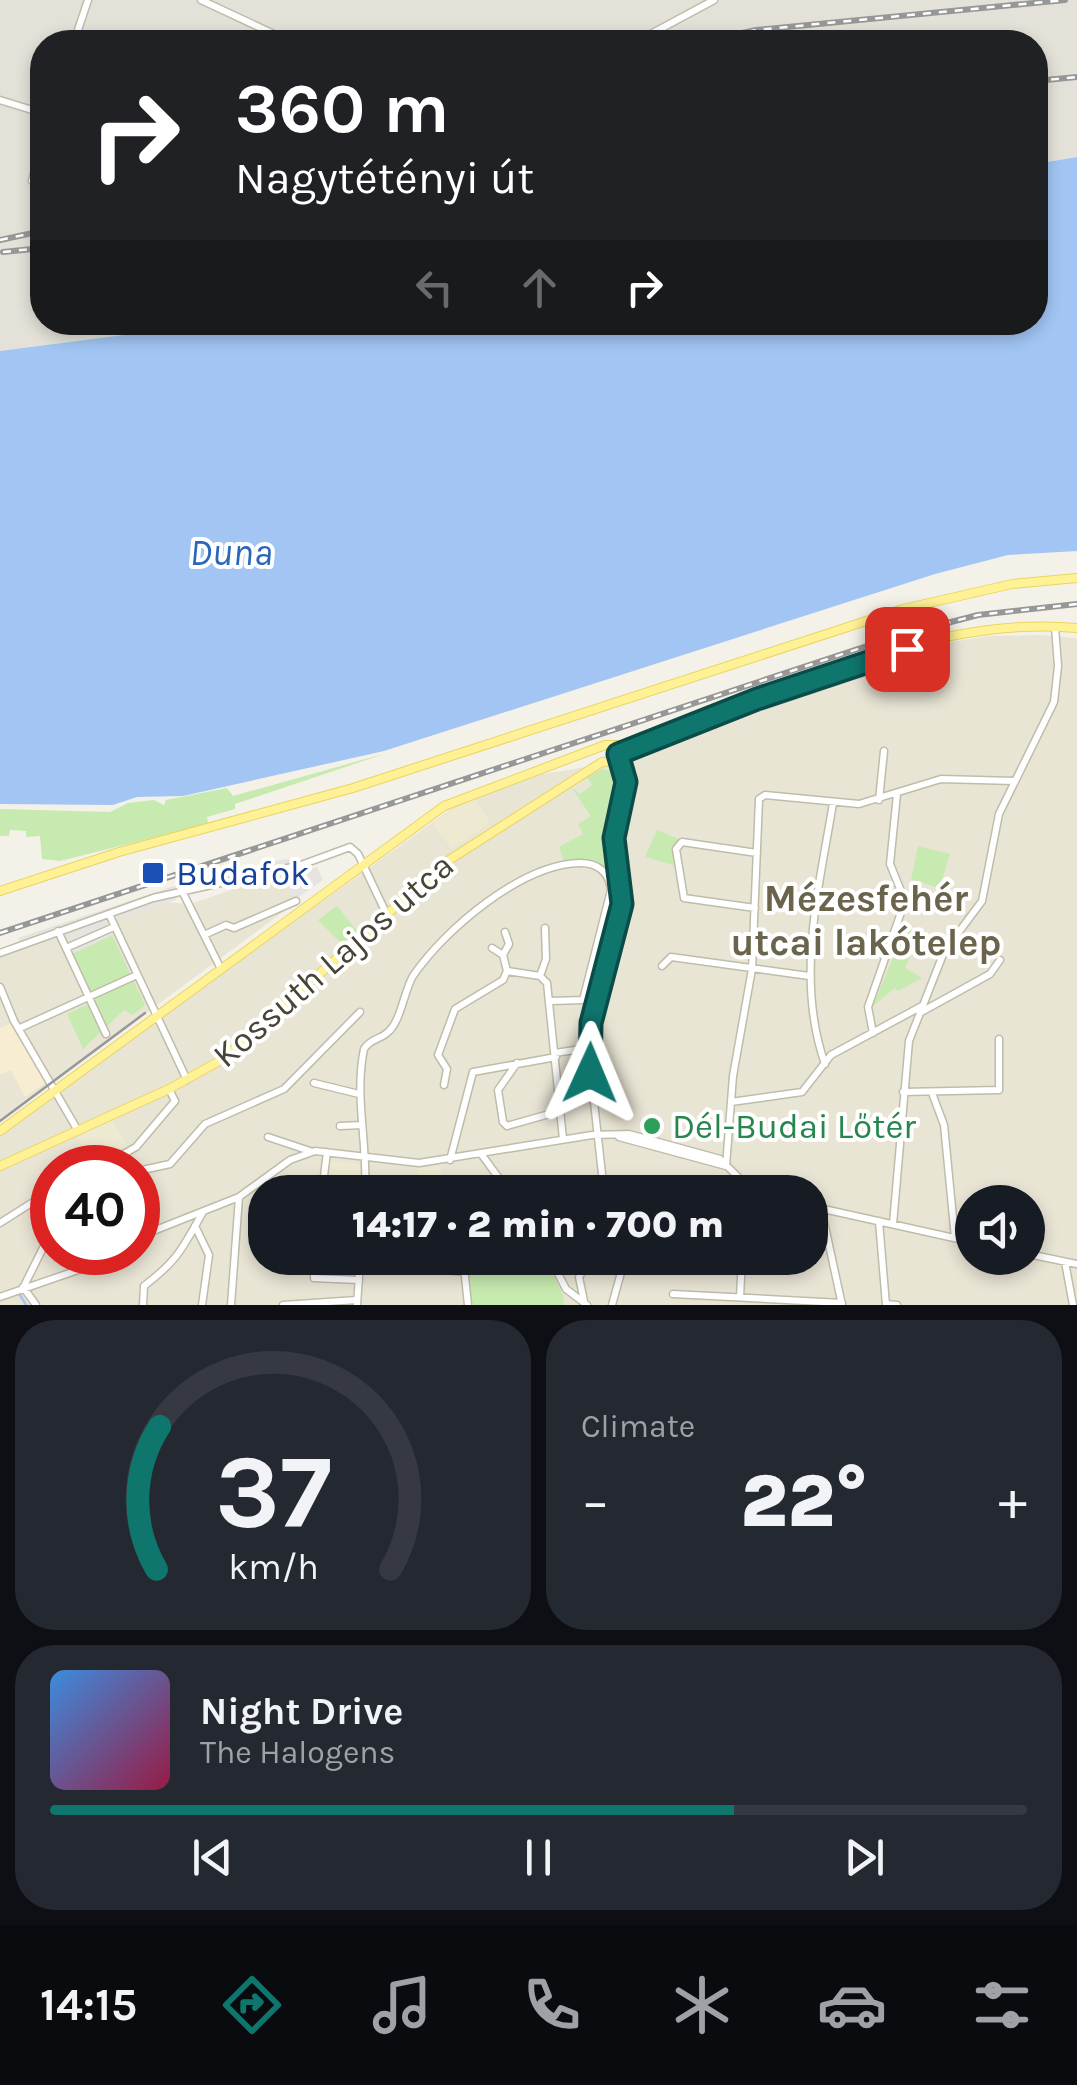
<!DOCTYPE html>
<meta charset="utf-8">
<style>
:root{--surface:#171b24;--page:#242831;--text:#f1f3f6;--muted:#9ea1a6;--line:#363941;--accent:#0f766e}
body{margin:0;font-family:Karla,sans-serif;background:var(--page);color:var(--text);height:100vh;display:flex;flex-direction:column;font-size:38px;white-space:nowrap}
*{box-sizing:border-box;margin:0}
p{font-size:32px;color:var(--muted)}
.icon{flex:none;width:55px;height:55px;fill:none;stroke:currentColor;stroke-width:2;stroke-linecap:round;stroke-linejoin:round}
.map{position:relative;height:1305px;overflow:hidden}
.side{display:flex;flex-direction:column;gap:15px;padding:15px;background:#0d0f14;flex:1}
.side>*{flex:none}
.guide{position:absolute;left:30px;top:30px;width:1018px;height:305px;border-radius:40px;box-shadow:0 5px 15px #0003;background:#202124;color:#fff;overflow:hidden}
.controls{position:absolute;left:955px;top:1185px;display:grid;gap:20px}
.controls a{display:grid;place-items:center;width:90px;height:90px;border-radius:50%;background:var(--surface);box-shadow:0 5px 15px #0003;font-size:50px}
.speed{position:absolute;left:30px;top:1145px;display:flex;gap:20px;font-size:50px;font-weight:700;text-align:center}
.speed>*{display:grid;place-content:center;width:130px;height:130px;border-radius:50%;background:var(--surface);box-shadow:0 5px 15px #0003;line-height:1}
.speed .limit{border:15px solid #d22;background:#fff;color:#111}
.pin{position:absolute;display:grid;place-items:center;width:85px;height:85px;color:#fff;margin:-42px;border-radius:20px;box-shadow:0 5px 15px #0006}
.me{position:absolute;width:110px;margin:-55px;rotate:1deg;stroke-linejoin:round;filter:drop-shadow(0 0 8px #0008)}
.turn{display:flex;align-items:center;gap:35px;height:210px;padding:0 40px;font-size:45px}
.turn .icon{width:130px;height:130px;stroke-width:2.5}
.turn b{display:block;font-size:70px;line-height:85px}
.lanes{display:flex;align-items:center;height:95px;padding:0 40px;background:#0003;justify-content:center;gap:50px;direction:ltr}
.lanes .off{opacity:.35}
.big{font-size:75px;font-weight:800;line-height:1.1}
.side .card{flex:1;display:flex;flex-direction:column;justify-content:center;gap:15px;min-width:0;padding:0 35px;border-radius:40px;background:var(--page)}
.side .dial{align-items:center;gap:0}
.dial svg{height:260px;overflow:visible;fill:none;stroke:var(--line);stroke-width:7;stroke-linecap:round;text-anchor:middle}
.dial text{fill:var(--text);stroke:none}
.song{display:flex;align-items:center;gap:30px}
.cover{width:120px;height:120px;border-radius:15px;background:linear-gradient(135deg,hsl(210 70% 55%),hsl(340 70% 35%))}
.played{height:10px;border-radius:5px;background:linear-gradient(90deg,var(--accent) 70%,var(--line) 70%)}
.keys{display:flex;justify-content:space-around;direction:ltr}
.heat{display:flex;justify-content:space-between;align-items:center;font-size:55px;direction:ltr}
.side .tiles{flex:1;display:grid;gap:15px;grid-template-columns:1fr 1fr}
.card:last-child{grid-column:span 2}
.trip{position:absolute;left:248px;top:1175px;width:580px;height:100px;border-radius:40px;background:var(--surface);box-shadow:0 5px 15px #0003;font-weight:800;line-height:100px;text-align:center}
.menu{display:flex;height:160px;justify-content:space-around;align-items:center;background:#090b0e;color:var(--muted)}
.menu .icon{width:70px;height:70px}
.menu .on{color:var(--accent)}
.menu b{font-size:45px;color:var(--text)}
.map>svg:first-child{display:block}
</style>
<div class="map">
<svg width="1077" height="1305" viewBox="0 0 1077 1305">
<rect width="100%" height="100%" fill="#f4f2e8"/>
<path fill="#e9e5d5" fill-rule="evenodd" d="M1041 635 1077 638V1305H563L564 1295 545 1258H810V1192H265V1258H465L470 1305H0V1134L462 801 513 779 622 761 776 699 941 644 988 636ZM52 1168H138V1252H52ZM972 1202H1028V1258H972Z
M285 871 298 901 0 1121V955L153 901 191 904Z"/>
<path fill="#f7edd2" d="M11 1023 20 1028 51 1079 25 1097 11 1070 0 1075V1028Z"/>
<path fill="#e4e1d9" d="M0 0H1077V157L1035 164V42H42V322L224 323 0 351Z"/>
<path fill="#eeead1" d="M474 797 490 823 452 849 432 822Z
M112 1119 127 1147 92 1166 77 1135Z
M330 1162 362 1165 359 1192H327Z
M441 1166 443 1189 449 1192H419L417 1168Z"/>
<path fill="#c6eaaf" d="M387 753 235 804V809L207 817 208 824 60 861 42 859 40 836 26 837V831L10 830 9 836H0V809L110 812 128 803 154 800 164 805 166 800 227 788 233 796Z
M603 769 616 773 622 784 611 838 621 899 604 966C598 935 630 896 601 865L564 862 559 847 583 834 578 824 591 816 571 787 580 794 592 785 587 777Z
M657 830 684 841 675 845 676 866 645 857Z
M918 846 950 854 939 888 911 879Z
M337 906 357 931 342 944 318 920Z
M905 928 921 933 905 968 922 978 898 991 895 988 873 1006Z
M112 935 145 1005 133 1015 124 1010 83 1049 67 1014 94 1001 72 954Z
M465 1258H545L564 1296 563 1305H470Z"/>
<path fill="#e5e4e0" d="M297 858 299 865 265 874 266 878 175 896 176 900 106 923 111 936 76 952 65 932 23 951 18 938 183 883 185 890 263 871 265 862Z
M317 867 323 880 293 901 281 875 286 873 289 879 302 873 305 877 303 872Z"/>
<path fill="#a2c5f3" d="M1077 157V551L1008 555 935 574 384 751 183 796 137 797 113 805 0 804V351L224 322H1035V164Z"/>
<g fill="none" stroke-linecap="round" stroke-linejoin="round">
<path stroke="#a2c5f3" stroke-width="2.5" d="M20 1295 26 1305"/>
<defs>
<path id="minor" d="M201 0 291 42
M74 42 88 0
M636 42 714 0
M0 100 42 113
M32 181 42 144
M879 800 884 751
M182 891 221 969
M755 908 684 898 676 849 682 842 757 853
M109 914 187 1080
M58 931 106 1034
M204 935 226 925 234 928 296 901
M66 948 114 927
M492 948 503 955
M0 953 153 898 301 865 350 847 358 854 387 915
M662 966 671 957 809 976
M507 971 540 976 547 983 563 1139
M540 976 546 959 545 928
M0 987 14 1021 77 1129
M923 1011 990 974 1000 960
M20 1028 137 975
M873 1033 868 1007 905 901 890 864 897 794
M555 1053 588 1048
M517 1063 498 1090 503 1122 507 1126 560 1111
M825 1064C795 979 819 889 833 803
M314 1083 359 1094
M444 1085 447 1069 438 1055 455 1009 503 980 507 971 503 955 509 944 505 932
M903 1092 999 1090V1039
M932 1093 944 1125 955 1238
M731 1102 802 1092 831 1055 922 1006
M340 1126 362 1125
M268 1137 310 1151
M619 1137 726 1166
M482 1155 509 1192
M450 1160 473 1072 556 1057
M726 1166 733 1076 752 969 759 799 765 795 859 804 941 779 1015 781
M99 1168 136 1147 175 1101 169 1089
M138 1171 170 1164 205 1124 284 1089 360 1012
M322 1192 327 1152
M365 1192C368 1144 354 1097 364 1049 371 1038 380 1040 388 1032 401 1021 404 991 413 976 445 929 522 864 580 863 598 863 609 872 611 890L583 1000 550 1001
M604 1192 588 1048 622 904 615 838 626 782 617 758
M810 1206 972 1242
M821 1208 842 1305
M879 1221 886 1305
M0 1223 52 1190
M893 1224 909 1041 944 952 982 901 999 814 1054 702 1058 666 1055 627
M195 1226 209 1255 202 1305
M138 1237 239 1197 290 1160 315 1151 419 1163 592 1135 629 1134 720 1159 753 1192
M1028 1254 1077 1264
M315 1258 314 1278 359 1280
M463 1258 468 1305
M550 1258 566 1289 587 1305
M360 1262 465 1272
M1065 1262 1073 1305
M24 1286 52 1230
M23 1287 36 1305
M673 1294 842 1303
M0 1297 81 1269 110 1252
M740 1297 742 1258
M584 1301 579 1277 591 1258
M886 1304 897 1305
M143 1305 144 1286C178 1260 182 1249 203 1212
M231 1305 239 1197
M283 1305 357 1300
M357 1305 360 1261
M612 1305 625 1258"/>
<path id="major" d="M618 754C645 740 675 733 703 721 820 674 949 616 1077 628
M602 762 615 761 616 749
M0 891 119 852 353 788 903 609 1012 584 1077 578
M0 1131 444 806 605 745H637
M0 1166 169 1089 223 1059 446 862 602 762"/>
</defs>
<use href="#minor" stroke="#c0bcaa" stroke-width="9"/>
<use href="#major" stroke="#e8d562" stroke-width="10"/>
<use href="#minor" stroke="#fff" stroke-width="6"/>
<use href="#major" stroke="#fff196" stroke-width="8"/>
<path stroke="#979797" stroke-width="2.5" d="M0 1121 145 1013"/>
<defs>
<path id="rail" d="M701 42 756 30 1065 0
M1035 81 1077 77
M0 240 42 231
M3 252 42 248
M0 933 897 636 978 615 1077 604"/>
</defs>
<use href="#rail" stroke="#979797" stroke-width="6"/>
<use href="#rail" stroke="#fff" stroke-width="2.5" stroke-dasharray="8" stroke-linecap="butt"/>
</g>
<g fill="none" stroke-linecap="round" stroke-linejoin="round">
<defs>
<path id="route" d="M590 1073 591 1023 622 904 614 838 626 782 618 754 757 699 907 649"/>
</defs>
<use href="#route" stroke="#0a4d48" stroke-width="25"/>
<use href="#route" stroke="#0f766e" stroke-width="18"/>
</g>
<rect fill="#1a4fb4" stroke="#fff" stroke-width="4" x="141" y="861" width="24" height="24" rx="5"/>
<circle fill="#2e9e5b" stroke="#fff" stroke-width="4" cx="652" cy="1126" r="10"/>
<g text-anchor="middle" stroke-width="8" stroke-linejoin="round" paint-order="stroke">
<g font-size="35" fill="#164399" stroke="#fff" text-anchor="start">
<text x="176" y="885">Budafok</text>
</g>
<g font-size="35" fill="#484436" stroke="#fff">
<text transform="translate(333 960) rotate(-41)" y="12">Kossuth Lajos utca</text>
</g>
<g font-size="35" fill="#27864d" stroke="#fff" text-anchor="start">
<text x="672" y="1138">Dél-Budai Lőtér</text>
</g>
<g font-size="38" font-style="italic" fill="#2a67b9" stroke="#fff">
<text x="231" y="565">Duna</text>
</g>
<g font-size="38" font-weight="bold" fill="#6b644d" stroke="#fff">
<text x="866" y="911">Mézesfehér<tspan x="866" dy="44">utcai lakótelep</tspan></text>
</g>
</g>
</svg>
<div class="controls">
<a><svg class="icon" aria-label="sound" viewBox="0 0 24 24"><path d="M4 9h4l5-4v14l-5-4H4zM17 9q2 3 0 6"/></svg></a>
</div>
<div class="speed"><div class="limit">40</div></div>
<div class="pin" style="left:907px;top:649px;background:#d93025"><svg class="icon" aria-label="arrive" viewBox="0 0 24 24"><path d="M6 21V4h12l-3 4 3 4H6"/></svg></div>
<svg class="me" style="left:590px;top:1073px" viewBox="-20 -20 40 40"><path d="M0-17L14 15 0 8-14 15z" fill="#0f766e" stroke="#fff" stroke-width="4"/></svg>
<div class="trip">14:17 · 2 min · 700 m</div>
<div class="guide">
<div class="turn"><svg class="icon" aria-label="right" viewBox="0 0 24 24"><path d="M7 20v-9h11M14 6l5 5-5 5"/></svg><div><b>360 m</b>Nagytétényi út</div></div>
<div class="lanes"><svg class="icon off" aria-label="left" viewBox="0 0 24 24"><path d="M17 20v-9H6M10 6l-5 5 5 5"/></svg><svg class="icon off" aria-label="ahead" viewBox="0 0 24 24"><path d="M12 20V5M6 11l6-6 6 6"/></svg><svg class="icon" aria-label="right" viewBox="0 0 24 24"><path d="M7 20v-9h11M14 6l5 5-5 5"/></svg></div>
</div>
</div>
<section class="side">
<div class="tiles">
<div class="card dial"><svg viewBox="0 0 100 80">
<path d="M14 69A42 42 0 1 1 86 69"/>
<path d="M14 69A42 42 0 0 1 15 25" stroke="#0f766e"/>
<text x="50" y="56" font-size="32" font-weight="700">37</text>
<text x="50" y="72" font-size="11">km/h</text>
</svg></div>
<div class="card"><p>Climate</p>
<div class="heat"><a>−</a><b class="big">22°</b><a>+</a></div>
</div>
<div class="card">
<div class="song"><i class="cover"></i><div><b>Night Drive</b><p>The Halogens</p></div></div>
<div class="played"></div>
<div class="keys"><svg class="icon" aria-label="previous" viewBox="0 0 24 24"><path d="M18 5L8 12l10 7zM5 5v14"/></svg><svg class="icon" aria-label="pause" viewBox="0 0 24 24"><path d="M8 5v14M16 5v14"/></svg><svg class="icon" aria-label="next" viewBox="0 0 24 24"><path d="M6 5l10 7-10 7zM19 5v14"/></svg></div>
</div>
</div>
</section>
<nav class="menu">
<b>14:15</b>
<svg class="icon on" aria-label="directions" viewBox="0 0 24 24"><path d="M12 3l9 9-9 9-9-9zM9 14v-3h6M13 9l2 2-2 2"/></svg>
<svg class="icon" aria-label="music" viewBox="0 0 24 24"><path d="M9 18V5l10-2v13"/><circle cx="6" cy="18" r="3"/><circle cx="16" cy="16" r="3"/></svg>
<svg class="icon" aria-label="phone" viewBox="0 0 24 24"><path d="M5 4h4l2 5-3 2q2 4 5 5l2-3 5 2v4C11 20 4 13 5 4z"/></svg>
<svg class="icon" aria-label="climate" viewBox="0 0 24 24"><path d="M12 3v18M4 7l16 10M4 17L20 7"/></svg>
<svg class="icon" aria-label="car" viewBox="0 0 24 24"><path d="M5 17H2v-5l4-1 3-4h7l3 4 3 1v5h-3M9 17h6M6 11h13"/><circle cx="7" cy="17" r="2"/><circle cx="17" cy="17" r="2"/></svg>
<svg class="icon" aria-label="filters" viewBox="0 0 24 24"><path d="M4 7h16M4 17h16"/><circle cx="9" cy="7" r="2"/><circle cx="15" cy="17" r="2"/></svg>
</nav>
